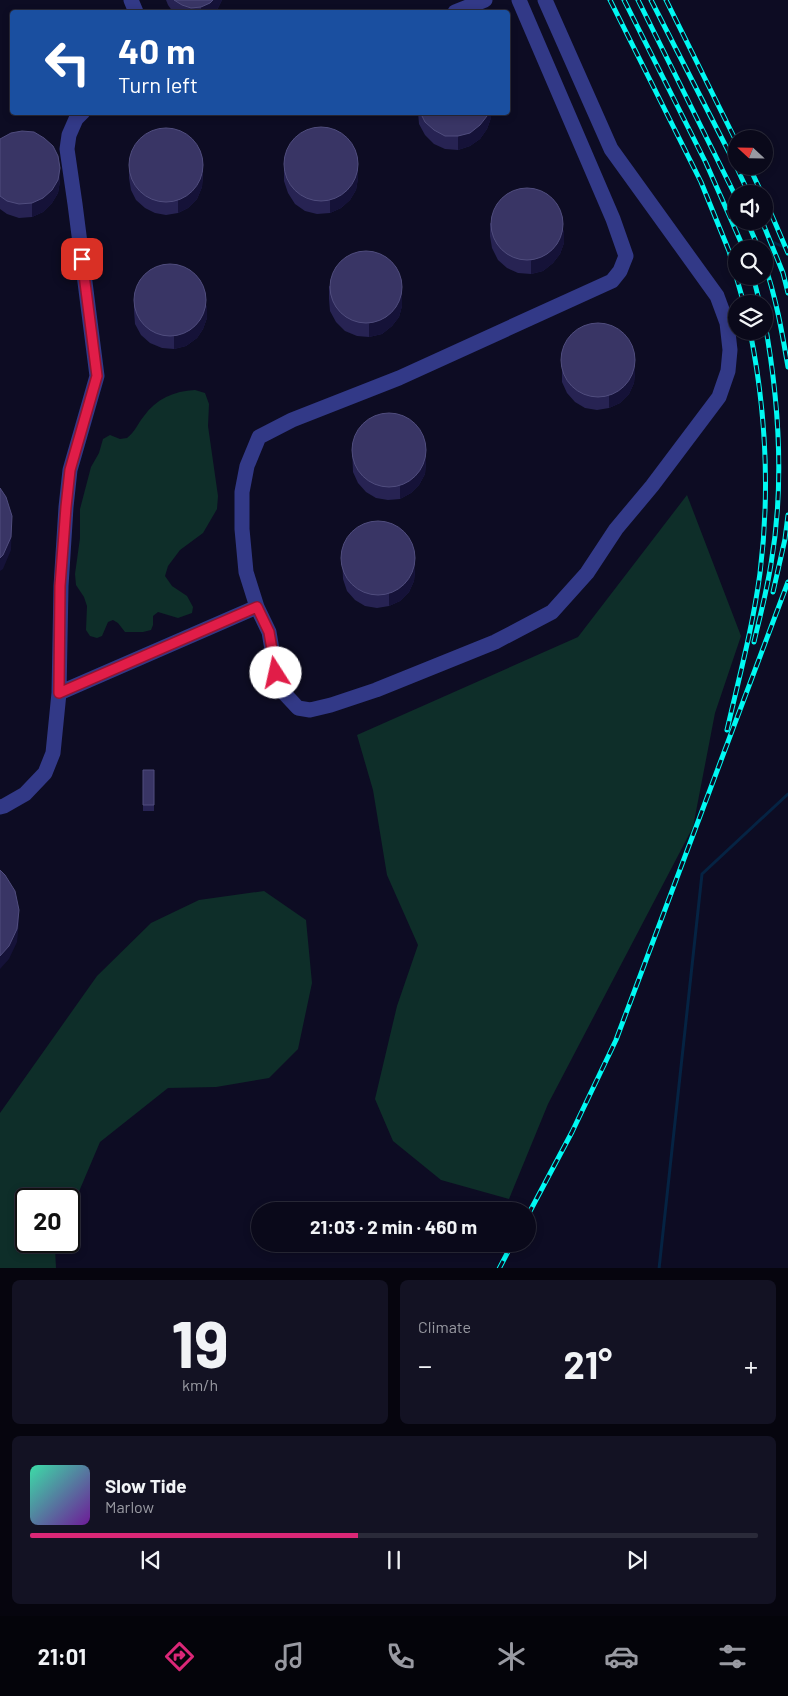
<!DOCTYPE html>
<meta charset="utf-8">
<style>
:root{--surface:#0a091a;--page:#131223;--text:#f1f3f6;--muted:#999aa2;--line:#2a2a39;--accent:#db2777}
body{margin:0;font-family:Barlow,sans-serif;background:var(--page);color:var(--text);height:100vh;display:flex;flex-direction:column;font-size:19px;white-space:nowrap}
*{box-sizing:border-box;margin:0}
p{font-size:16px;color:var(--muted)}
.icon{flex:none;width:28px;height:28px;fill:none;stroke:currentColor;stroke-width:2;stroke-linecap:round;stroke-linejoin:round}
.map{position:relative;height:1268px;overflow:hidden}
.details{display:flex;flex-direction:column;gap:12px;padding:12px;background:#06050e;flex:1}
.details>*{flex:none}
.top-card{position:absolute;left:10px;top:10px;width:500px;height:105px;border-radius:5px;box-shadow:0 2px 8px #0003,0 0 0 1px var(--line);background:#1a4fa0;color:#fff;overflow:hidden}
.needle{width:32px;rotate:292deg}
.tools{position:absolute;left:728px;top:130px;display:grid;gap:10px}
.tools a{display:grid;place-items:center;width:45px;height:45px;border-radius:50%;background:var(--surface);box-shadow:0 2px 8px #0003,0 0 0 1px var(--line);font-size:25px}
.speed{position:absolute;left:15px;top:1188px;display:flex;gap:10px;font-size:25px;font-weight:700;text-align:center}
.speed>*{display:grid;place-content:center;width:65px;height:65px;border-radius:50%;background:var(--surface);box-shadow:0 2px 8px #0003,0 0 0 1px var(--line);line-height:1}
.speed .limit{border:2px solid #111;border-radius:8px;background:#fff;color:#111}
.pin{position:absolute;display:grid;place-items:center;width:42px;height:42px;color:#fff;margin:-21px;border-radius:10px;box-shadow:0 2px 8px #0006}
.me{position:absolute;width:55px;margin:-28px;rotate:350deg;stroke-linejoin:round;filter:drop-shadow(0 0 4px #0008)}
.turn{display:flex;align-items:center;gap:18px;height:105px;padding:0 25px;font-size:22px}
.turn .icon{width:65px;height:65px;stroke-width:2.5}
.turn b{display:block;font-size:35px;line-height:42px}
.big{font-size:38px;font-weight:700;line-height:1.1}
.details .card{flex:1;display:flex;flex-direction:column;justify-content:center;gap:8px;min-width:0;padding:0 18px;border-radius:8px;background:var(--page)}
.details .dial{align-items:center;gap:0}
.dial b{font-size:65px;line-height:1}
.song{display:flex;align-items:center;gap:15px}
.cover{width:60px;height:60px;border-radius:8px;background:linear-gradient(135deg,hsl(160 70% 55%),hsl(280 70% 35%))}
.played{height:5px;border-radius:2px;background:linear-gradient(90deg,var(--accent) 45%,var(--line) 45%)}
.keys{display:flex;justify-content:space-around;direction:ltr}
.heat{display:flex;justify-content:space-between;align-items:center;font-size:28px;direction:ltr}
.details .tiles{flex:1;display:grid;gap:12px;grid-template-columns:1fr 1fr}
.card:last-child{grid-column:span 2}
.trip{position:absolute;left:251px;top:1202px;width:285px;height:50px;border-radius:25px;background:var(--surface);box-shadow:0 2px 8px #0003,0 0 0 1px var(--line);font-weight:700;line-height:50px;text-align:center}
.dock{display:flex;height:80px;justify-content:space-around;align-items:center;background:#04040a;color:var(--muted)}
.dock .icon{width:35px;height:35px}
.dock .current{color:var(--accent)}
.dock b{font-size:22px;color:var(--text)}
.map>svg:first-child{display:block}
</style>
<div class="map">
<svg width="788" height="1269" viewBox="0 0 788 1269">
<rect width="100%" height="100%" fill="#0d0c23"/>
<path fill="#0e2e29" d="M195 390 205 393 209 404 208 426 218 496 217 509 203 533 180 550 168 566 165 576 172 586 187 596 193 607 192 613 178 618 158 612 153 616V625L151 630 143 632H125L118 623 113 620 108 622 102 636 97 638 90 636 86 630 87 606 84 597 76 585 75 574 80 538V509L91 467 99 453 103 439 110 435 120 439 127 438C135 432 138 423 144 416 156 399 174 391 195 390Z
M687 495 741 636 715 713 693 827 548 1104 509 1199 441 1180 393 1141 375 1099 397 1006 418 945 387 875 373 790 357 735 578 637Z
M264 891 306 920 312 983 298 1049 269 1078 216 1087 168 1088 100 1142 69 1215V1199H26V1241H57L55 1248 56 1268H0V1113L97 976 151 923 199 900Z"/>
<g fill="none" stroke-linecap="round" stroke-linejoin="round">
<path stroke="#052343" stroke-width="3" d="M768 240 788 249
M659 1269 702 874 788 794"/>
<path stroke="#323987" stroke-width="15" d="M131 0 136 12
M519 0 613 219 626 256 620 271 612 281 399 378 292 420 259 437 247 466 242 492V529L246 572 257 607 269 632 276 673 284 693 298 708 310 710 331 705 376 690 495 642 552 612 587 573 616 529 652 486 719 397 728 371 730 350 727 323 717 296 611 149 545 0
M455 12 485 0
M59 693 257 607
M0 807 4 806 25 794 45 773 53 753 59 693 61 586 66 507 70 470 97 376 75 204 67 149 69 135 76 119 83 112"/>
<defs>
<path id="rail" d="M610 0 701 182 729 251 736 276
M624 0 706 163 744 249
M638 0 736 197
M651 0 736 166
M666 0 736 141
M736 166 749 194
M749 166 762 194
M764 197 788 253
M747 221 759 249
M762 221 783 273 788 293
M764 263C776 297 782 332 788 367
M736 276 744 304
M753 276 760 304
M773 592 785 539 788 515
M754 642C760 616 767 590 771 564 785 482 779 399 764 318
M727 730C739 678 753 626 760 573 770 493 766 411 750 331
M528 1215 572 1132 616 1040 788 582
M499 1269 512 1244"/>
</defs>
<use href="#rail" stroke="#00f9f3" stroke-width="5"/>
<use href="#rail" stroke="#0d0c23" stroke-width="3" stroke-dasharray="9" stroke-linecap="butt"/>
</g>
<path fill="#272353" d="M166 0H222L217 10 214 12H173L168 5Z
M418 112H491V118L487 129 480 139 470 146 458 150 445 149 434 144 425 135 419 124Z
M0 139 60 181 58 193 52 203 43 212 32 217 19 218 7 214 0 209Z
M129 165 203 174 202 187 197 199 188 208 178 213 166 215 155 213 145 208 136 200 131 190 129 178Z
M284 168 358 178 356 190 350 200 341 208 330 213 317 214 305 211 295 204 288 193 284 181Z
M490 223 564 243 560 254 553 263 543 271 531 274 518 273 507 268 498 260 492 248 490 236Z
M329 286 402 306 399 317 392 326 382 334 369 337 357 336 345 331 336 322 330 311 329 299Z
M134 298 207 318 203 329 197 338 186 346 174 349 162 348 150 343 141 335 135 324 134 311Z
M562 356 635 371 634 383 629 394 620 403 609 408 597 410 585 408 575 402 567 393 562 382Z
M352 447 426 461 425 474 419 485 411 493 400 499 388 500 376 498 366 492 358 483 353 472Z
M342 554 415 569 414 581 409 592 400 601 389 606 377 608 365 606 355 600 347 591 343 579Z
M143 770H154V811H143Z"/>
<path fill="#151238" d="M213 0H222L217 10 214 12H201V7Z
M488 112H491V118L487 129 480 139 470 146 458 150V136Z
M203 161 202 187 197 199 188 208 178 213V200Z
M358 165V178L356 190 350 200 341 208 330 213V200Z
M60 168V181L58 193 52 203 43 212 32 217V203Z
M564 230V243L560 254 553 263 543 271 531 274V261Z
M402 293V306L399 317 392 326 382 334 369 337V324Z
M207 305V318L203 329 197 338 186 346 174 349V336Z
M635 358V371L634 383 629 394 620 403 609 408V395Z
M426 448V461L425 474 419 485 411 493 400 499V486Z
M12 516 11 550 3 569 0 571V558Z
M415 556V569L414 581 409 592 400 601 389 606V593Z
M19 910V923L17 942 9 959 0 969V956Z"/>
<path fill="#393565" stroke="#504d7e" d="M174 0H213L210 3 201 7 191 8 182 5Z
M420 112H488L487 116 480 125 470 133 458 136H445L434 130 425 122Z
M284 164a37 37 0 1 1 74 0a37 37 0 1 1-74 0Z
M129 165a37 37 0 1 1 74 0a37 37 0 1 1-74 0Z
M22 131 34 132 44 138 53 146 58 156 60 168 58 180 52 190 43 198 32 203 19 204 7 201 0 196V139L11 133Z
M491 224a36 36 0 1 1 72 0a36 36 0 1 1-72 0Z
M330 287a36 36 0 1 1 72 0a36 36 0 1 1-72 0Z
M134 300a36 36 0 1 1 72 0a36 36 0 1 1-72 0Z
M561 360a37 37 0 1 1 74 0a37 37 0 1 1-74 0Z
M352 450a37 37 0 1 1 74 0a37 37 0 1 1-74 0Z
M0 488 6 497 12 516 11 537 3 555 0 558Z
M341 558a37 37 0 1 1 74 0a37 37 0 1 1-74 0Z
M143 770H154V805H143Z
M0 870 5 875 15 891 19 910 17 929 9 946 0 956Z"/>
<g fill="none" stroke-linecap="round" stroke-linejoin="round">
<defs>
<path id="route" d="M82 259 97 376 70 470 66 507 60 586 59 693 257 607 269 632 276 673"/>
</defs>
<use href="#route" stroke="#92132f" stroke-width="12"/>
<use href="#route" stroke="#e11d48" stroke-width="9"/>
</g>
</svg>
<div class="tools">
<a><svg class="needle" viewBox="-14 -14 28 28"><path d="M0-13l5 13h-10z" fill="#e53935"/><path d="M0 13l5-13h-10z" fill="#999aa2"/></svg></a>
<a><svg class="icon" aria-label="sound" viewBox="0 0 24 24"><path d="M4 9h4l5-4v14l-5-4H4zM17 9q2 3 0 6"/></svg></a>
<a><svg class="icon" aria-label="search" viewBox="0 0 24 24"><circle cx="10" cy="10" r="6"/><path d="M15 15l6 6"/></svg></a>
<a><svg class="icon" aria-label="layers" viewBox="0 0 24 24"><path d="M12 4l9 5-9 5-9-5zM3 14l9 5 9-5"/></svg></a>
</div>
<div class="speed"><div class="limit">20</div></div>
<div class="pin" style="left:82px;top:259px;background:#d93025"><svg class="icon" aria-label="arrive" viewBox="0 0 24 24"><path d="M6 21V4h12l-3 4 3 4H6"/></svg></div>
<svg class="me" style="left:276px;top:673px" viewBox="-20 -20 40 40"><circle r="19" fill="#fff"/><path d="M0-13L10 11 0 6-10 11z" fill="#e11d48"/></svg>
<div class="trip">21:03 · 2 min · 460 m</div>
<div class="top-card">
<div class="turn"><svg class="icon" aria-label="left" viewBox="0 0 24 24"><path d="M17 20v-9H6M10 6l-5 5 5 5"/></svg><div><b>40 m</b>Turn left</div></div>
</div>
</div>
<section class="details">
<div class="tiles">
<div class="card dial"><b>19</b><p>km/h</p></div>
<div class="card"><p>Climate</p>
<div class="heat"><a>−</a><b class="big">21°</b><a>+</a></div>
</div>
<div class="card">
<div class="song"><i class="cover"></i><div><b>Slow Tide</b><p>Marlow</p></div></div>
<div class="played"></div>
<div class="keys"><svg class="icon" aria-label="previous" viewBox="0 0 24 24"><path d="M18 5L8 12l10 7zM5 5v14"/></svg><svg class="icon" aria-label="pause" viewBox="0 0 24 24"><path d="M8 5v14M16 5v14"/></svg><svg class="icon" aria-label="next" viewBox="0 0 24 24"><path d="M6 5l10 7-10 7zM19 5v14"/></svg></div>
</div>
</div>
</section>
<nav class="dock">
<b>21:01</b>
<svg class="icon current" aria-label="directions" viewBox="0 0 24 24"><path d="M12 3l9 9-9 9-9-9zM9 14v-3h6M13 9l2 2-2 2"/></svg>
<svg class="icon" aria-label="music" viewBox="0 0 24 24"><path d="M9 18V5l10-2v13"/><circle cx="6" cy="18" r="3"/><circle cx="16" cy="16" r="3"/></svg>
<svg class="icon" aria-label="phone" viewBox="0 0 24 24"><path d="M5 4h4l2 5-3 2q2 4 5 5l2-3 5 2v4C11 20 4 13 5 4z"/></svg>
<svg class="icon" aria-label="climate" viewBox="0 0 24 24"><path d="M12 3v18M4 7l16 10M4 17L20 7"/></svg>
<svg class="icon" aria-label="car" viewBox="0 0 24 24"><path d="M5 17H2v-5l4-1 3-4h7l3 4 3 1v5h-3M9 17h6M6 11h13"/><circle cx="7" cy="17" r="2"/><circle cx="17" cy="17" r="2"/></svg>
<svg class="icon" aria-label="filters" viewBox="0 0 24 24"><path d="M4 7h16M4 17h16"/><circle cx="9" cy="7" r="2"/><circle cx="15" cy="17" r="2"/></svg>
</nav>
